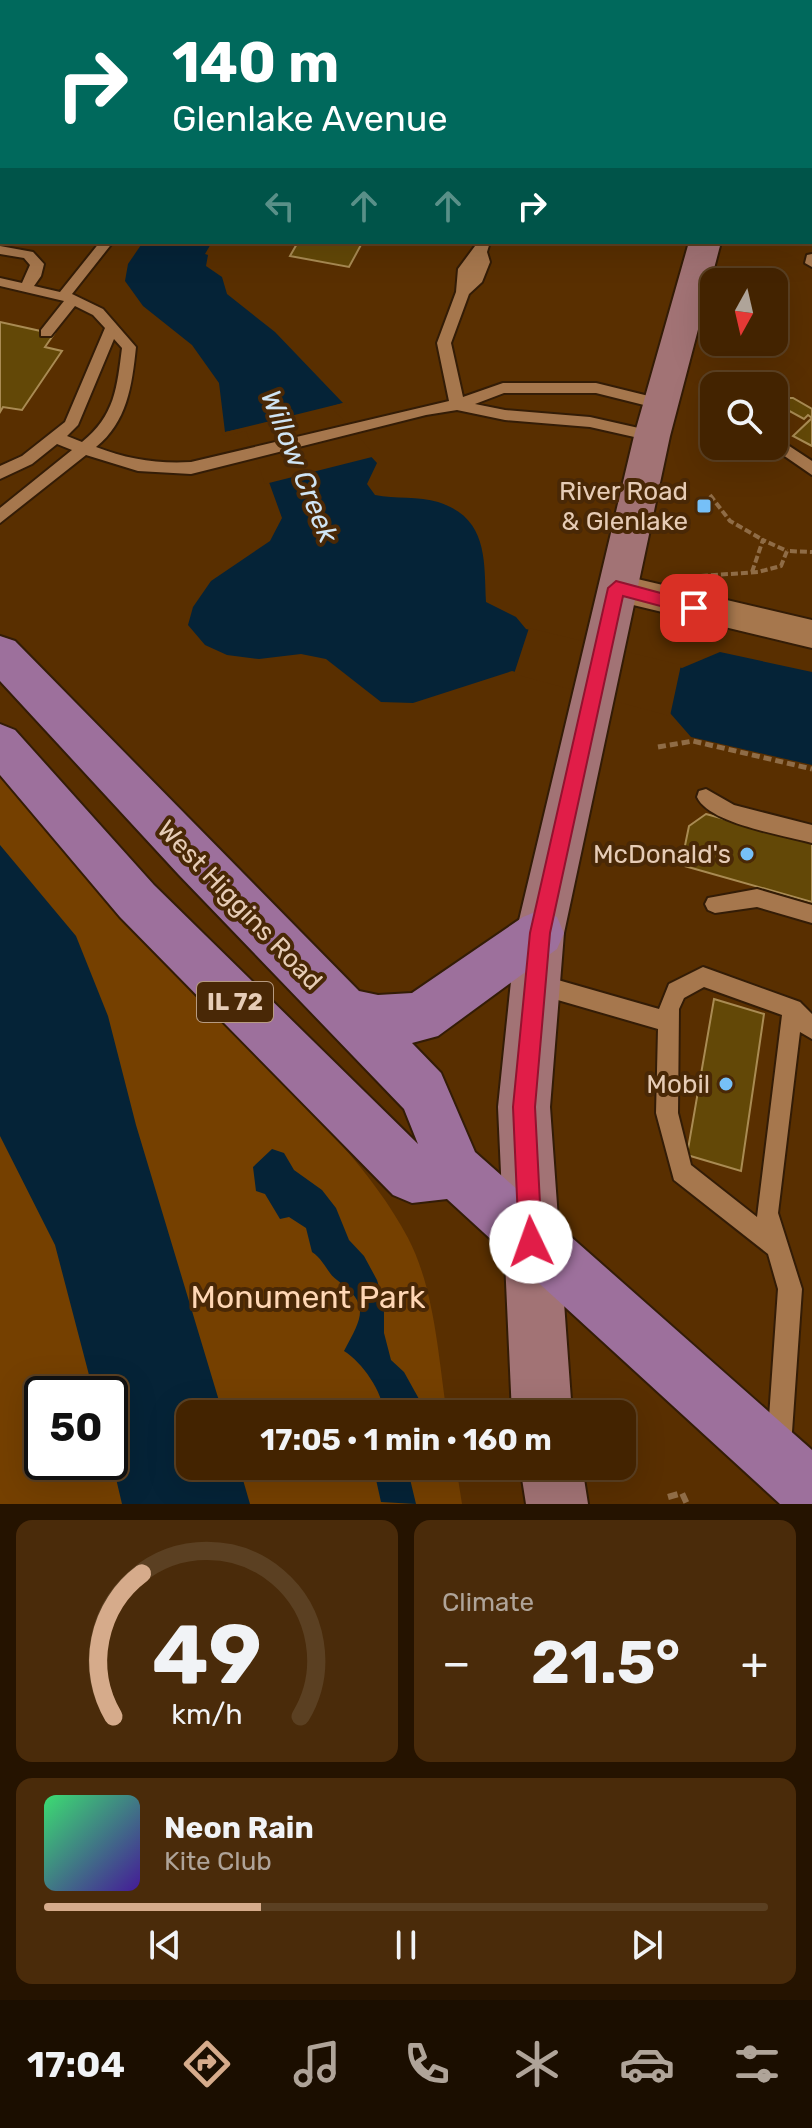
<!DOCTYPE html>
<meta charset="utf-8">
<style>
:root{--surface:#432300;--page:#4a2b0a;--text:#f1f3f6;--muted:#afa499;--line:#5b4022;--accent:#d6ab8b}
body{margin:0;font-family:Rubik,sans-serif;background:var(--page);color:var(--text);height:100vh;display:flex;flex-direction:column;font-size:30px;white-space:nowrap}
*{box-sizing:border-box;margin:0}
p{font-size:26px;color:var(--muted)}
.icon{flex:none;width:44px;height:44px;fill:none;stroke:currentColor;stroke-width:2;stroke-linecap:round;stroke-linejoin:round}
.map{position:relative;height:1504px;overflow:hidden}
.sheet{display:flex;flex-direction:column;gap:16px;padding:16px;background:#251300;flex:1}
.sheet>*{flex:none}
.top-card{position:absolute;left:0px;top:0px;width:812px;height:244px;box-shadow:0 8px 32px #0002,0 0 0 2px var(--line);background:#00695c;color:#fff;overflow:hidden}
.needle{width:52px;rotate:188deg}
.fabs{position:absolute;left:700px;top:268px;display:grid;gap:16px}
.fabs a{display:grid;place-items:center;width:88px;height:88px;border-radius:16px;background:var(--surface);box-shadow:0 8px 32px #0002,0 0 0 2px var(--line);font-size:40px}
.speed{position:absolute;left:24px;top:1376px;display:flex;gap:16px;font-size:40px;font-weight:700;text-align:center}
.speed>*{display:grid;place-content:center;width:104px;height:104px;border-radius:50%;background:var(--surface);box-shadow:0 8px 32px #0002,0 0 0 2px var(--line);line-height:1}
.speed .limit{border:4px solid #111;border-radius:12px;background:#fff;color:#111}
.pin{position:absolute;display:grid;place-items:center;width:68px;height:68px;color:#fff;margin:-34px;border-radius:16px;box-shadow:0 4px 12px #0006}
.me{position:absolute;width:88px;margin:-44px;rotate:357deg;stroke-linejoin:round;filter:drop-shadow(0 0 6px #0008)}
.turn{display:flex;align-items:center;gap:28px;height:168px;padding:0 40px;font-size:36px}
.turn .icon{width:104px;height:104px;stroke-width:2.5}
.turn b{display:block;font-size:56px;line-height:68px}
.lanes{display:flex;align-items:center;height:76px;padding:0 40px;background:#0003;justify-content:center;gap:40px;direction:ltr}
.lanes .off{opacity:.35}
.big{font-size:60px;font-weight:700;line-height:1.1}
.sheet .card{flex:1;display:flex;flex-direction:column;justify-content:center;gap:12px;min-width:0;padding:0 28px;border-radius:16px;background:var(--page)}
.sheet .dial{align-items:center;gap:0}
.dial svg{height:208px;overflow:visible;fill:none;stroke:var(--line);stroke-width:7;stroke-linecap:round;text-anchor:middle}
.dial text{fill:var(--text);stroke:none}
.song{display:flex;align-items:center;gap:24px}
.cover{width:96px;height:96px;border-radius:12px;background:linear-gradient(135deg,hsl(140 70% 55%),hsl(260 70% 35%))}
.played{height:8px;border-radius:4px;background:linear-gradient(90deg,var(--accent) 30%,var(--line) 30%)}
.keys{display:flex;justify-content:space-around;direction:ltr}
.heat{display:flex;justify-content:space-between;align-items:center;font-size:44px;direction:ltr}
.sheet .tiles{flex:1;display:grid;gap:16px;grid-template-columns:1fr 1fr}
.card:last-child{grid-column:span 2}
.trip{position:absolute;left:176px;top:1400px;width:460px;height:80px;border-radius:16px;background:var(--surface);box-shadow:0 8px 32px #0002,0 0 0 2px var(--line);font-weight:700;line-height:80px;text-align:center}
.tabs{display:flex;height:128px;justify-content:space-around;align-items:center;background:#1b0e00;color:var(--muted)}
.tabs .icon{width:56px;height:56px}
.tabs .current{color:var(--accent)}
.tabs b{font-size:36px;color:var(--text)}
.map>svg:first-child{display:block}
</style>
<div class="map">
<svg width="812" height="1504" viewBox="0 0 812 1504">
<rect width="100%" height="100%" fill="#592f00"/>
<path fill="#754000" fill-rule="evenodd" d="M0 777C65 852 128 928 197 998 267 1070 362 1150 408 1238 435 1290 438 1356 447 1414H190V1466H456L462 1504H0ZM42 1394H110V1462H42Z"/>
<path fill="#052337" d="M143 242H212L205 254 208 255 206 266 222 277 227 294 275 332 343 403 326 408 377 463 367 484 375 495C395 499 419 496 438 502 488 518 484 559 486 602L516 617 526 629 682 668 720 652 812 672V765L691 737 670 713 512 671 413 703 381 702 326 659 301 654 259 659 227 655 205 645 188 625 193 607 211 581 270 541 282 518 249 427 225 432 219 383 192 345 143 306 125 281 128 264Z
M0 845 76 936 108 1016 136 1125 223 1414H190V1466H239L250 1504H122L110 1453V1394H94L55 1245 0 1136Z
M272 1149 284 1153 294 1170 322 1190 336 1208 349 1240 364 1256 377 1280 384 1304V1333L391 1360 404 1372 419 1399 420 1414H384C383 1392 362 1362 344 1351 362 1317 371 1305 337 1280 327 1273 325 1261 312 1252L306 1228 289 1217 280 1219 265 1194 256 1191 253 1167Z
M373 1466H412L410 1479 416 1504 381 1502Z"/>
<path fill="#592f00" d="M347 402 345 406 333 409 376 456 265 484 246 431 225 436 221 433Z
M529 628 681 665 670 716 514 674Z"/>
<path fill="#634807" stroke="#a98b53" stroke-width="2" d="M0 0H412L2 2V24Z
M0 92H2V216L0 215Z
M298 242H357L362 243 349 267 290 256Z
M0 322 54 334 45 347 62 351 22 410 3 407 0 412Z
M783 398H793L812 409V418L808 415 804 419 782 407Z
M812 418V446L793 436Z
M706 814 812 843V902L681 865 689 826Z
M714 999 764 1014 741 1171 687 1155Z"/>
<g fill="none" stroke-linecap="round" stroke-linejoin="round">
<defs>
<path id="lane" d="M100 242H113L72 294 103 309 136 347C132 386 127 422 96 447 127 459 157 464 191 462L449 401 437 343 456 292 458 269 478 242H490L487 252 490 262 482 282 469 294 451 343 463 397 503 383H596L665 400 667 404 660 409 596 393H504L475 404 505 410 590 417 652 431 659 436 652 441 590 427 505 420 457 410 426 415 191 474 138 471 86 455 0 523V508L72 450 57 444 32 464 0 479V466L22 456 65 422 105 328 93 315 75 306 51 336H41V330L64 301 0 286V278L22 283 30 265 24 258 0 254V246L33 252 44 264 41 276 34 286 60 292ZM114 339 122 348C117 387 115 416 82 442L67 436 78 425Z
M812 254V267L805 263 807 255Z
M774 436 812 461V475L770 446H774Z
M706 789 734 805 812 825V843C784 835 709 824 697 797L699 791Z
M757 889 812 905V923L757 907 715 913 708 910 705 904 708 898Z
M703 967 800 1002 812 1014V1039L800 1032 778 1213 802 1289 791 1446 788 1455 779 1458 770 1455 767 1446 778 1289 768 1254 674 1180 656 1113 658 1029 537 994 530 991 527 984 530 977 537 974 659 1009 669 984ZM704 987 782 1015 757 1217 691 1165 678 1113 679 1009 684 998Z"/>
<path id="street" d="M616 574 812 620V648L604 598 599 588 604 578Z"/>
<path id="secondary" d="M742 0H768V2H742Z
M785 0H811L784 2Z
M689 242H721L670 436 564 933 550 1107 572 1414H512L498 1107 516 933 634 436Z
M520 1466H582L588 1504H526Z"/>
<path id="primary" d="M0 636 15 641 359 991 378 995 412 993 523 917 540 910 557 917 564 933 557 949 438 1036 412 1043 441 1073 475 1152 812 1450V1504H780L447 1199 412 1203 393 1195 120 917 0 775V724L15 730 154 885 418 1144 404 1109 179 875 0 681Z"/>
</defs>
<use href="#lane" stroke="#331c06" stroke-width="4"/>
<use href="#street" stroke="#331c06" stroke-width="4"/>
<use href="#secondary" stroke="#331c06" stroke-width="4"/>
<use href="#primary" stroke="#331c06" stroke-width="4"/>
<path stroke="#8f6c46" stroke-width="4" stroke-dasharray="7 3" stroke-linecap="butt" d="M710 495 730 521 763 540
M752 572 763 540 787 551
M701 576 758 572 781 566 787 551 812 552"/>
<path stroke="#8f6c46" stroke-width="5" stroke-dasharray="8 4" stroke-linecap="butt" d="M658 747 693 741 812 769"/>
<path stroke="#8f6c46" stroke-width="6" stroke-dasharray="10 5" stroke-linecap="butt" d="M668 1497 682 1493 687 1504"/>
<use href="#lane" fill="#a6774d" fill-rule="evenodd"/>
<use href="#street" fill="#a6774d" fill-rule="evenodd"/>
<use href="#secondary" fill="#a27375" fill-rule="evenodd"/>
<use href="#primary" fill="#9d709c" fill-rule="evenodd"/>
</g>
<path fill="#e11d48" stroke="#92132f" stroke-width="2" d="M616 581 694 602 703 608 694 615 623 596 550 933 535 1107 542 1242 539 1250 531 1253 523 1250 519 1242 513 1107 530 933 608 588Z"/>
<g fill="#76c0f7" stroke="#492806" stroke-width="3">
<rect x="696" y="498" width="16" height="16" rx="4"/>
<circle cx="747" cy="854" r="8"/>
<circle cx="726" cy="1084" r="8"/>
</g>
<g text-anchor="middle" stroke-width="8" stroke-linejoin="round" paint-order="stroke">
<rect fill="#492806" stroke="#b79b81" stroke-width="2" x="197" y="982" width="76" height="40" rx="6"/>
<g font-size="24" font-weight="bold" fill="#e6ccb6">
<text x="235" y="1010">IL 72</text>
</g>
<g font-size="26" fill="#e6ccb6" stroke="#492806" text-anchor="end">
<text x="688" y="500">River Road<tspan x="688" dy="30">&amp; Glenlake</tspan></text>
<text x="731" y="863">McDonald's</text>
<text x="710" y="1093">Mobil</text>
</g>
<g font-size="26" fill="#e6ccb6" stroke="#492806">
<text transform="translate(240 905) rotate(46)" y="9">West Higgins Road</text>
</g>
<g font-size="28" font-style="italic" fill="#cfe4f4" stroke="#492806">
<text transform="translate(300 466) rotate(68)" y="10">Willow Creek</text>
</g>
<g font-size="32" fill="#ffd7b5" stroke="#492806">
<text x="308" y="1308">Monument Park</text>
</g>
</g>
</svg>
<div class="fabs">
<a><svg class="needle" viewBox="-14 -14 28 28"><path d="M0-13l5 13h-10z" fill="#e53935"/><path d="M0 13l5-13h-10z" fill="#afa499"/></svg></a>
<a><svg class="icon" aria-label="search" viewBox="0 0 24 24"><circle cx="10" cy="10" r="6"/><path d="M15 15l6 6"/></svg></a>
</div>
<div class="speed"><div class="limit">50</div></div>
<div class="pin" style="left:694px;top:608px;background:#d93025"><svg class="icon" aria-label="arrive" viewBox="0 0 24 24"><path d="M6 21V4h12l-3 4 3 4H6"/></svg></div>
<svg class="me" style="left:531px;top:1242px" viewBox="-20 -20 40 40"><circle r="19" fill="#fff"/><path d="M0-13L10 11 0 6-10 11z" fill="#e11d48"/></svg>
<div class="trip">17:05 · 1 min · 160 m</div>
<div class="top-card">
<div class="turn"><svg class="icon" aria-label="right" viewBox="0 0 24 24"><path d="M7 20v-9h11M14 6l5 5-5 5"/></svg><div><b>140 m</b>Glenlake Avenue</div></div>
<div class="lanes"><svg class="icon off" aria-label="left" viewBox="0 0 24 24"><path d="M17 20v-9H6M10 6l-5 5 5 5"/></svg><svg class="icon off" aria-label="ahead" viewBox="0 0 24 24"><path d="M12 20V5M6 11l6-6 6 6"/></svg><svg class="icon off" aria-label="ahead" viewBox="0 0 24 24"><path d="M12 20V5M6 11l6-6 6 6"/></svg><svg class="icon" aria-label="right" viewBox="0 0 24 24"><path d="M7 20v-9h11M14 6l5 5-5 5"/></svg></div>
</div>
</div>
<section class="sheet">
<div class="tiles">
<div class="card dial"><svg viewBox="0 0 100 80">
<path d="M14 69A42 42 0 1 1 86 69"/>
<path d="M14 69A42 42 0 0 1 25 14" stroke="#d6ab8b"/>
<text x="50" y="56" font-size="32" font-weight="700">49</text>
<text x="50" y="72" font-size="11">km/h</text>
</svg></div>
<div class="card"><p>Climate</p>
<div class="heat"><a>−</a><b class="big">21.5°</b><a>+</a></div>
</div>
<div class="card">
<div class="song"><i class="cover"></i><div><b>Neon Rain</b><p>Kite Club</p></div></div>
<div class="played"></div>
<div class="keys"><svg class="icon" aria-label="previous" viewBox="0 0 24 24"><path d="M18 5L8 12l10 7zM5 5v14"/></svg><svg class="icon" aria-label="pause" viewBox="0 0 24 24"><path d="M8 5v14M16 5v14"/></svg><svg class="icon" aria-label="next" viewBox="0 0 24 24"><path d="M6 5l10 7-10 7zM19 5v14"/></svg></div>
</div>
</div>
</section>
<nav class="tabs">
<b>17:04</b>
<svg class="icon current" aria-label="directions" viewBox="0 0 24 24"><path d="M12 3l9 9-9 9-9-9zM9 14v-3h6M13 9l2 2-2 2"/></svg>
<svg class="icon" aria-label="music" viewBox="0 0 24 24"><path d="M9 18V5l10-2v13"/><circle cx="6" cy="18" r="3"/><circle cx="16" cy="16" r="3"/></svg>
<svg class="icon" aria-label="phone" viewBox="0 0 24 24"><path d="M5 4h4l2 5-3 2q2 4 5 5l2-3 5 2v4C11 20 4 13 5 4z"/></svg>
<svg class="icon" aria-label="climate" viewBox="0 0 24 24"><path d="M12 3v18M4 7l16 10M4 17L20 7"/></svg>
<svg class="icon" aria-label="car" viewBox="0 0 24 24"><path d="M5 17H2v-5l4-1 3-4h7l3 4 3 1v5h-3M9 17h6M6 11h13"/><circle cx="7" cy="17" r="2"/><circle cx="17" cy="17" r="2"/></svg>
<svg class="icon" aria-label="filters" viewBox="0 0 24 24"><path d="M4 7h16M4 17h16"/><circle cx="9" cy="7" r="2"/><circle cx="15" cy="17" r="2"/></svg>
</nav>
